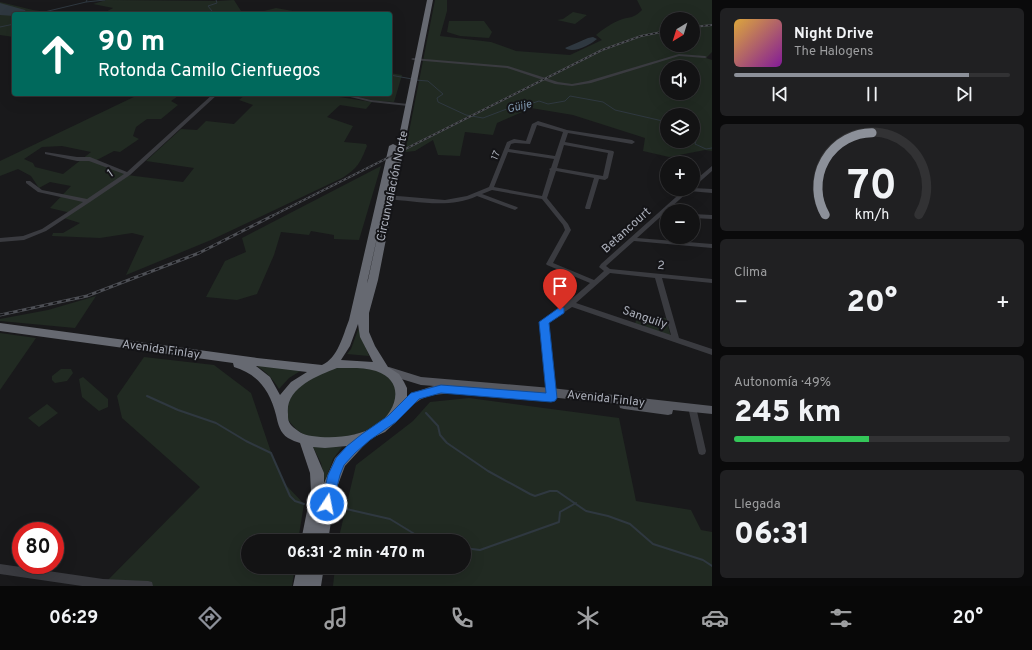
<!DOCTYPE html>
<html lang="es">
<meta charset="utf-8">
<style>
:root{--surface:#131314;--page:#202022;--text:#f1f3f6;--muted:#9d9ea0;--line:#323234;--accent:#8c9099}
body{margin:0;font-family:Overpass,sans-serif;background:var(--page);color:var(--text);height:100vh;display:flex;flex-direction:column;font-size:15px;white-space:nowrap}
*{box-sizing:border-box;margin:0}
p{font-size:13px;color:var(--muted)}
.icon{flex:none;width:22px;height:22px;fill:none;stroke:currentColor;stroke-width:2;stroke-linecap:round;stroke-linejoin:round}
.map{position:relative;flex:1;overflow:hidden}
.side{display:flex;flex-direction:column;gap:8px;padding:8px;background:#0a0a0b;width:320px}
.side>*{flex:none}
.banner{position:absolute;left:12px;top:12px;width:380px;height:84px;border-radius:4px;box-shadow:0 4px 16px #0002,0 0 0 1px var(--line);background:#00695c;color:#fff;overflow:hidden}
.needle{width:26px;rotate:218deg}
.controls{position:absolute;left:660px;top:12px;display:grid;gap:8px}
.controls a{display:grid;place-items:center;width:40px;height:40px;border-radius:50%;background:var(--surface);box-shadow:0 4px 16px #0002,0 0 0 1px var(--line);font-size:20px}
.speed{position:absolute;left:12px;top:522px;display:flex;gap:8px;font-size:20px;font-weight:700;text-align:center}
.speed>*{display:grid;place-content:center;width:52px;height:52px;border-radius:50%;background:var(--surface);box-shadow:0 4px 16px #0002,0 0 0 1px var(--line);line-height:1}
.speed .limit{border:6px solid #d22;background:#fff;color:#111}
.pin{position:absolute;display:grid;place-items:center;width:34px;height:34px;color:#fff;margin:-41px -17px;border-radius:50% 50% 50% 0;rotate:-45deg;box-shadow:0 0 4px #0007}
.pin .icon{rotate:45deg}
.me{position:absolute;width:44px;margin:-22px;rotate:11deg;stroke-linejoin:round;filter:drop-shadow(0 0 3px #0008)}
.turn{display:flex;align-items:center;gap:14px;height:84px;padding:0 20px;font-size:18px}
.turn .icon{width:52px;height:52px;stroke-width:2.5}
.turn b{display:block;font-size:28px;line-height:34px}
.big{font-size:30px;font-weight:800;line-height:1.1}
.side .card{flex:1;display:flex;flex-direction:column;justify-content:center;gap:6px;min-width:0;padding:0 14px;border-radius:6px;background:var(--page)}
.side .dial{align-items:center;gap:0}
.dial svg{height:104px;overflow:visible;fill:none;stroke:var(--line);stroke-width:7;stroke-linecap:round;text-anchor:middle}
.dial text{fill:var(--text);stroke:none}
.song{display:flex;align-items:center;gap:12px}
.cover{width:48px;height:48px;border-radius:6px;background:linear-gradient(135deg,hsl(40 70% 55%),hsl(290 70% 35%))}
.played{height:4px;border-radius:2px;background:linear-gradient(90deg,var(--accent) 85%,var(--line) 85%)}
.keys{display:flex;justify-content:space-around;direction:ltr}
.heat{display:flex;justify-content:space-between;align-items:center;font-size:22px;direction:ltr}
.charge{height:6px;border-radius:3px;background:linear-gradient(90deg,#34c759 49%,var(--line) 0)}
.trip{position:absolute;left:241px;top:534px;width:230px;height:40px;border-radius:20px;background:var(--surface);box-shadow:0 4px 16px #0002,0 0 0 1px var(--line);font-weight:800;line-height:40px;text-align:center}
.tab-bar{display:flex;height:64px;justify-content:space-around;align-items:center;background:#080808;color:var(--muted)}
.tab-bar .icon{width:28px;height:28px}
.tab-bar .current{color:var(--accent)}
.tab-bar b{font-size:18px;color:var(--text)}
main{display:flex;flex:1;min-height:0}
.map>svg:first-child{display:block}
</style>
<main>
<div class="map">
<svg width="712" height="586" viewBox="0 0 712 586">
<rect width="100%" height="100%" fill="#19191b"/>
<path fill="#212a22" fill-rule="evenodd" d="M106 0 218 1 234 0 243 14H102L113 8 93 4Z
M435 0H447V11L440 36 491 42 516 51 570 55 602 40 596 35C603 29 612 23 620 20 631 16 633 19 642 10L637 0H712V52L706 58 712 60V151L705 150 669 157 643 151 645 138 573 115 531 108 497 123 493 135 465 132 460 156 438 155 433 140 415 151 405 152ZM667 19H693V45H667ZM667 67H693V93H667ZM667 115H693V141H667Z
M0 2 33 10 59 14H14V37L0 35Z
M276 8 309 14H252Z
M573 12 587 15 575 24 557 20 563 19Z
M449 21H484L492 32 489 38 460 36 447 32Z
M390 73 402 75 394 102 376 101 344 94H390Z
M140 94H181L171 101 178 105 161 119H147L136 127 133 136 139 139 120 152 114 151 95 161 127 175 183 182 194 168 146 161 181 129 197 130 206 121 234 124 253 105 239 100 246 94H320L372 102 366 109 340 105 327 117 353 126 344 142 366 144 367 146C360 163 358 168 342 178L211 240 126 275 144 236 132 233 100 238 52 236 53 233H63L80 223 64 218 71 213 50 208 71 186 50 182 39 188 31 176 18 169 0 176V161ZM62 146 91 152 63 174 35 167 33 163 24 159 42 147Z
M381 166 359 240 334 239V235L311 231 309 235 281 232 274 255 257 294 237 300 206 297 225 261 246 252 242 238Z
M96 296 75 328 0 321V319L48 310Z
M642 315 666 318 671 337 635 324 637 316Z
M359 327 369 356 347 354 351 349Z
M0 333 36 338 0 390Z
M144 357 214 365 251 393 271 452 285 484 304 504 298 541H248V567H295L292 586H102L200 487 122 418 117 396Z
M245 359 307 367 289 378 279 389C270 374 260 367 245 359Z
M325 368H382L399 390C397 396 396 405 392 411 378 433 334 443 310 437 299 434 292 425 286 417L290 394Z
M61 369H71L73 373 67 381 55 383 52 380V376Z
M83 377 108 399V407L99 411 82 397 79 379Z
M469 398 619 418 636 501 691 510 701 530 712 532V586H333L335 567H464V541H338L356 465 413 421 430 402Z
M47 404 58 413 39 427 28 418Z
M313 447H342L333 459 325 482 321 463Z"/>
<path fill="#2f3840" d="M0 3 25 10 26 12 22 14H14V16L0 15Z
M593 37 597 39C590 45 573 54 565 48L588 38Z"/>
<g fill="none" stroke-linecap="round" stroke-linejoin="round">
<path stroke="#2f3840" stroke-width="1" d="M87 0 86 2 105 0
M36 14 86 2
M210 14 212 11 208 6 217 3 216 0
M0 27 14 24
M390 75 412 79
M415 80 428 81 443 94 437 98 438 102 466 115 483 118 512 107H521L539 101 548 104 565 101 570 96 603 102 615 110 667 122
M693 133 698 135 695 144 706 149 712 148"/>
<path stroke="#2f3840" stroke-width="2" d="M147 396 178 410 216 423 246 441 271 453 290 496 295 501 304 504
M426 413 438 426 440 435 447 443 488 471 530 494 535 496 550 491H557L586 511 608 516 630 524 653 544 703 560 712 566
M342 508 390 519 426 541
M464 548 480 550 559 522 560 512 576 503"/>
<path fill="#3a3b40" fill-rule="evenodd" d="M679 54 705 56 707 57 705 58 679 56 591 83 572 86 555 84 507 68 413 60 411 59 413 58 508 66 558 82 572 84 588 81Z
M213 94H218L130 175 90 202 46 231 24 240 0 242V238L23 236 42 229 83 202 38 192 26 183V181H30L42 190 87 199 124 174 89 161H77L45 154V152L77 157H90L127 172Z
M338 94H346L371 100 408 104 410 105 408 106 371 102Z
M538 121 567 130 632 140 635 142 632 144 568 133 565 142 613 151 614 152 608 178 605 180 599 179 590 209H586L585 208 594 178 556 171 547 198 568 224 571 230 553 263 594 280 604 271 599 267 601 264 685 189H693V188L712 189V193L689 191 637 238 712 244V248L634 241 606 266 610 269 712 279V283L662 278 679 338 712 349V355L572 307 548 323 555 398 554 400 551 401 548 400 547 398 540 322 568 302 590 283 547 265 546 264 565 230 563 225 542 199 492 190 482 194 517 207 518 208 515 210 477 196C449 209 416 201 386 199L383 197 386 195 445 200 467 196 489 187 507 142 514 139 526 141 532 124ZM537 125 563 132 555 156 509 149 511 144 515 143 530 144ZM564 145 608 153 603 176 557 168ZM508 152 554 159 551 168 549 169 550 170 542 196 494 187ZM610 273 655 278 671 335 576 303Z
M712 166V171L695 186 693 187V182Z
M693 214 712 215V219L693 218Z
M692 404 695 405 696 407 706 451 705 454 702 455 699 454 698 451 688 407 689 405Z
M0 564 103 579 148 581 152 582 153 586H82L0 574Z"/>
<path fill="#56585f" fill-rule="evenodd" d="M389 367 421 377 551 388 712 406V414L673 410 672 414 668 415 624 409 620 408 619 404 457 388 456 392C441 396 431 392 417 402 409 407 400 423 390 420L389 417C397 401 417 390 434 386L421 385 385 374 384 371 385 368Z"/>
<path fill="#666971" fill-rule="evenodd" d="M427 0H433L378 280 369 313V332L375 346 388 367 399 374 404 382 407 388V397L396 422 385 432 370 439 345 466 336 490 328 541H301L311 491 310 473 300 443C296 442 292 440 288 438 280 433 278 424 276 415 270 391 258 374 234 367L233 363 0 331V323L257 358 322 365C338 358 343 335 349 320L389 146 393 144 397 146ZM382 215 368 280 367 283ZM358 324 360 337 373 362 341 360 350 346ZM256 366H257L307 372 291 382 280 395 270 377ZM337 368C350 368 364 367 376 371 406 381 397 411 377 425 358 437 333 439 312 436 303 435 297 431 291 425 288 421 288 419 288 414 285 388 317 376 337 368ZM347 446 335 458 324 483V473L313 447 325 448Z
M297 567H324L321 586H293Z"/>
<defs>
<path id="rail-far1" d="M693 27 712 25
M270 217 602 50 641 36 667 31"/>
<path id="rail" d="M0 315 87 296 199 253 272 216"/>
</defs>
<use href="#rail-far1" stroke="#4d4f55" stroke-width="2"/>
<use href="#rail" stroke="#4d4f55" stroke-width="3"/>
<use href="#rail-far1" stroke="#141417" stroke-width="1" stroke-dasharray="2.5" stroke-linecap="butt"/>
<use href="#rail" stroke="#141417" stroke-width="1.5" stroke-dasharray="4.5" stroke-linecap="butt"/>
</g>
<path fill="#1a73e8" stroke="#114b97" d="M560 307 564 308V313L549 323 557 398 555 401 551 402 441 393 419 399 396 422 370 440 355 453 344 465 340 475 332 507 327 509 323 507 321 504 328 475 336 458 347 446 362 434 388 416 411 393 441 385 546 393 539 322Z"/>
<g text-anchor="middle" stroke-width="4" stroke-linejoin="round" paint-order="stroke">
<g font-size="10" fill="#acb0bb" stroke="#141417">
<text transform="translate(495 155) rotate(-66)" y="4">17</text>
</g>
<g font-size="11" font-style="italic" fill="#849db5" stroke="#141417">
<text transform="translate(519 106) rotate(-14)" y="4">Güije</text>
</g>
<g font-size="12" fill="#acb0bb" stroke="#141417">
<text transform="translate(110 173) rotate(-34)" y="4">1</text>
<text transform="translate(392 186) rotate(-78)" y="4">Circunvalación Norte</text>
<text transform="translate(626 230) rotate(-42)" y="4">Betancourt</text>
<text transform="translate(661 265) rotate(5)" y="4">2</text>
<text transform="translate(645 317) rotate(19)" y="4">Sanguily</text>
<text transform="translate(161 349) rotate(8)" y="4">Avenida Finlay</text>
<text transform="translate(606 398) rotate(6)" y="4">Avenida Finlay</text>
</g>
</g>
</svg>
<div class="controls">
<a><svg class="needle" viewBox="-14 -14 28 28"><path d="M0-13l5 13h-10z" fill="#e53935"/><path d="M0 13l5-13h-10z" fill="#9d9ea0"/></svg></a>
<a><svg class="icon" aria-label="sound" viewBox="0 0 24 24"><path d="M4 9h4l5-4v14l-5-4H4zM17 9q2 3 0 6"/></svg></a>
<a><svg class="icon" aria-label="layers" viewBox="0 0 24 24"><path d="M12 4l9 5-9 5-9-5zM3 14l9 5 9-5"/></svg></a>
<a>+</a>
<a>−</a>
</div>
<div class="speed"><div class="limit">80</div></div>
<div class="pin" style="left:560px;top:310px;background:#d93025"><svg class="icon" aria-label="arrive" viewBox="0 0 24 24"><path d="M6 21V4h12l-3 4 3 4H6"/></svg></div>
<svg class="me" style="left:327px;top:504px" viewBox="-20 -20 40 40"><circle r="17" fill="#1a73e8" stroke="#fff" stroke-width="3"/><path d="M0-11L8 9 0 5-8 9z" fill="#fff"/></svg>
<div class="trip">06:31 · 2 min · 470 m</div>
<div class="banner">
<div class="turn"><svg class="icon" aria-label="ahead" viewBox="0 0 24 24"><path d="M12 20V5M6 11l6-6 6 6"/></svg><div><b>90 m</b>Rotonda Camilo Cienfuegos</div></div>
</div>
</div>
<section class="side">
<div class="card">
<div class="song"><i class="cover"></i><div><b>Night Drive</b><p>The Halogens</p></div></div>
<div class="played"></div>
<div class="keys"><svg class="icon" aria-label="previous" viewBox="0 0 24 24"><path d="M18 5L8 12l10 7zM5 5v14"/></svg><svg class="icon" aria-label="pause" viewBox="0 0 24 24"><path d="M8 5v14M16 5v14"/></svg><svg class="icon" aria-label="next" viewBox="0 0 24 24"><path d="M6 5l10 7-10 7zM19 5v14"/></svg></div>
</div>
<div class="card dial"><svg viewBox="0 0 100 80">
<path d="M14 69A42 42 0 1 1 86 69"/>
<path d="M14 69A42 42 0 0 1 50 6" stroke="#8c9099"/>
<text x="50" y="56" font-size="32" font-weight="700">70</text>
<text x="50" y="72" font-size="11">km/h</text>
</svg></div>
<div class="card"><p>Clima</p>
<div class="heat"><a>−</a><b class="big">20°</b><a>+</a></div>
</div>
<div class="card"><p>Autonomía · 49%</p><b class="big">245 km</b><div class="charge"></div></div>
<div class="card"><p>Llegada</p><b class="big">06:31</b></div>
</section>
</main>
<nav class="tab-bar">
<b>06:29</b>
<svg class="icon current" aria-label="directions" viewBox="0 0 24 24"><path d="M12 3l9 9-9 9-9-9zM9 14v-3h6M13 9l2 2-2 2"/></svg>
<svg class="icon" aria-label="music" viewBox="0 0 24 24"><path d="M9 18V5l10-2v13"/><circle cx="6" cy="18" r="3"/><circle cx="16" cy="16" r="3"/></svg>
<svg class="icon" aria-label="phone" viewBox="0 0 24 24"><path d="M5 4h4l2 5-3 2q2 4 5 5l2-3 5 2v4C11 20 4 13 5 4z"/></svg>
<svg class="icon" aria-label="climate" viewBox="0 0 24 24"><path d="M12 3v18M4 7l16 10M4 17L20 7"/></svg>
<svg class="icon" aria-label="car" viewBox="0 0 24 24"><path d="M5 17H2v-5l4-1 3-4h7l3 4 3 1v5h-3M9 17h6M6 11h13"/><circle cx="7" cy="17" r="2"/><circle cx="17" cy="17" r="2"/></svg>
<svg class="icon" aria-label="filters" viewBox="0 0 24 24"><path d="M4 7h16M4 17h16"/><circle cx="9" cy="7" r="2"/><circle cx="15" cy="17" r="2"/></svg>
<b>20°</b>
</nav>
